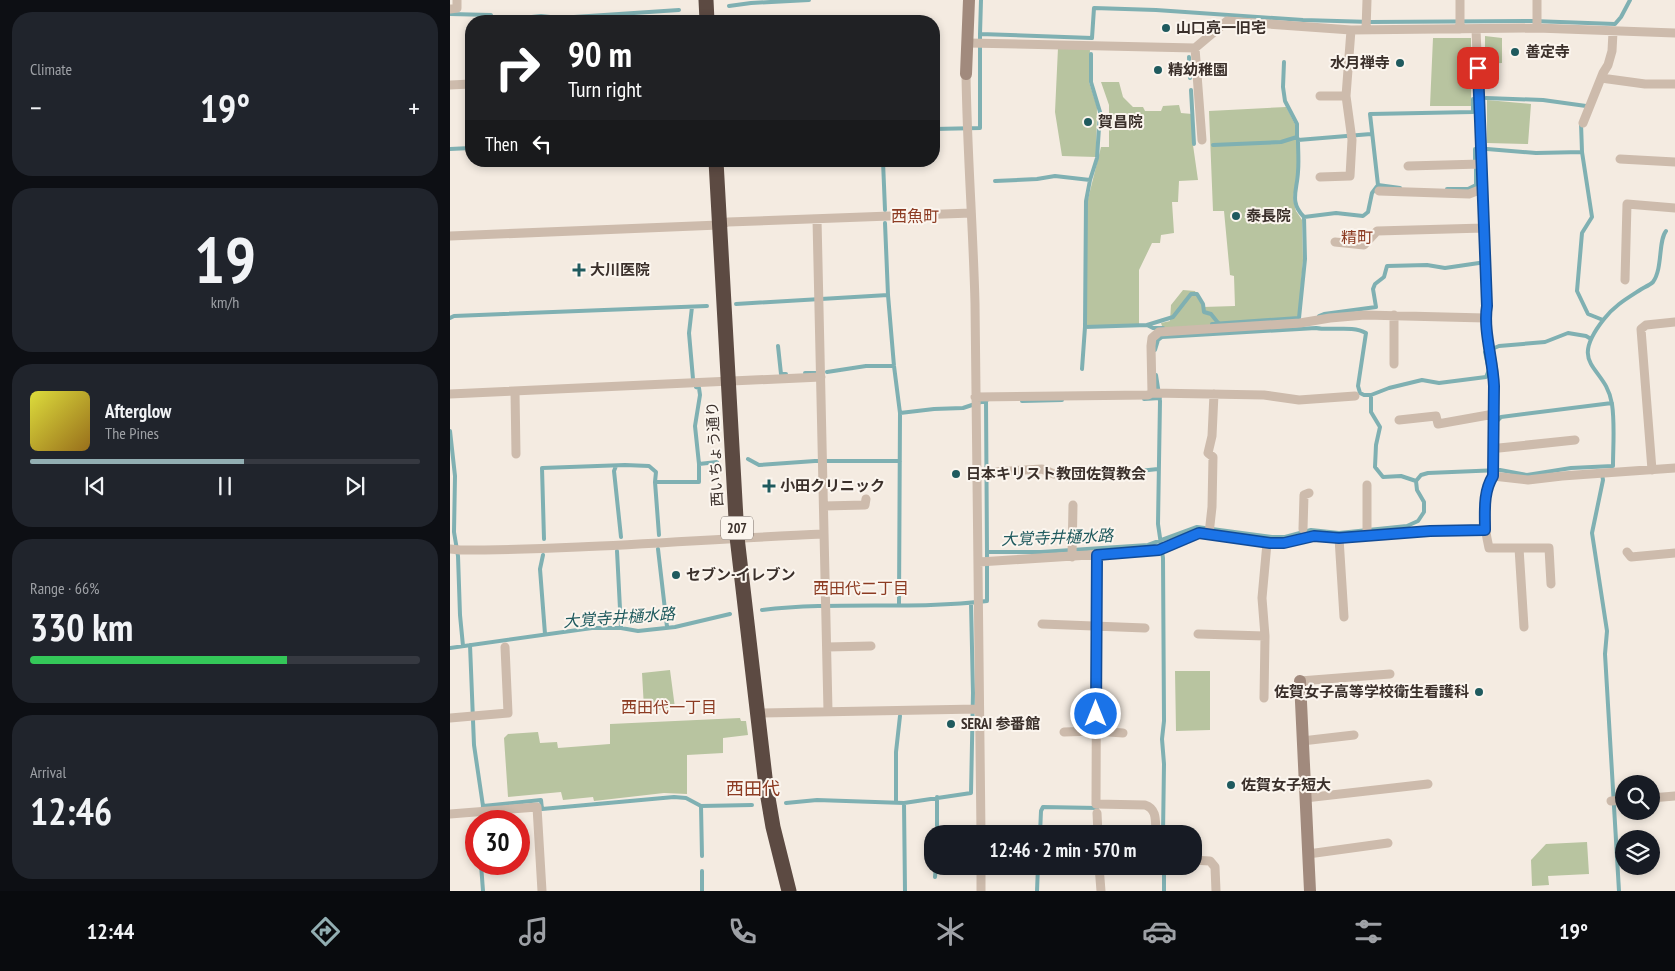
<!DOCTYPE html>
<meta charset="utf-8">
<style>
:root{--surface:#171b24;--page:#20242c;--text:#f1f3f6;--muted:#9ea1a6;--line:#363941;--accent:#92aeb2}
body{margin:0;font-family:"PT Sans Narrow","Noto Sans JP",sans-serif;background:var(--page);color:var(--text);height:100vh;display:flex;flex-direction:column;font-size:19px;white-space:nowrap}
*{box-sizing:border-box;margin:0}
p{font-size:16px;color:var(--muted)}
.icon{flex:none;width:28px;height:28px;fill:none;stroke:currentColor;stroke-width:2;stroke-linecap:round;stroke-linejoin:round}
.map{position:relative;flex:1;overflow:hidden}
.panel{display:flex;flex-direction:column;gap:12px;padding:12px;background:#0d0f14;width:450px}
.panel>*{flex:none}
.top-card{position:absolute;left:15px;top:15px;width:475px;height:152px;border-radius:20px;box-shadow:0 2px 8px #0003;background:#202124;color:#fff;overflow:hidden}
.buttons{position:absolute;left:1165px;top:775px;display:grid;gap:10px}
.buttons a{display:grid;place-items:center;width:45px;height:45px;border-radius:50%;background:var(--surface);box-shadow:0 2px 8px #0003;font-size:25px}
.speed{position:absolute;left:15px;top:810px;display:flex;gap:10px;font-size:25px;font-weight:700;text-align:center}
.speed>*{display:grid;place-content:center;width:65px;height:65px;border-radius:50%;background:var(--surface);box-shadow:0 2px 8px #0003;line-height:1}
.speed .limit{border:8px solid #d22;background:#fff;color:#111}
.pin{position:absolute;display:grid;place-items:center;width:42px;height:42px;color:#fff;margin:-21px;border-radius:10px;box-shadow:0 2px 8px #0006}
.me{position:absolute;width:55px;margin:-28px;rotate:0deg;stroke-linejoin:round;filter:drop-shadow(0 0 4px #0008)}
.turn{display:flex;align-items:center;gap:18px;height:105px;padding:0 20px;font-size:22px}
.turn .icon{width:65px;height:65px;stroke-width:2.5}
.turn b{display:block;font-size:35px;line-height:42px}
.then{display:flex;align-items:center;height:48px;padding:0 20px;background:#0003;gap:10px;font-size:19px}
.big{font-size:38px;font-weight:800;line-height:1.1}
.panel .tile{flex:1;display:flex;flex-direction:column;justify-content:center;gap:8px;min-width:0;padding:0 18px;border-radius:20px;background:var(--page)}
.panel .dial{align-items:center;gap:0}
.dial b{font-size:65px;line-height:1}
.song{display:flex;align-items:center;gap:15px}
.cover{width:60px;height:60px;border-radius:8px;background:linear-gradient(135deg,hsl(60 70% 55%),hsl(40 70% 35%))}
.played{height:5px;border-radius:2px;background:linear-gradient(90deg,var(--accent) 55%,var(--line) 55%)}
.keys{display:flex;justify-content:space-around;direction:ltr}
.heat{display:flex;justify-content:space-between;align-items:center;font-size:28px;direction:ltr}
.charge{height:8px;border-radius:4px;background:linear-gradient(90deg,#34c759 66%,var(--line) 0)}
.trip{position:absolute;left:474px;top:825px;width:278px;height:50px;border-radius:20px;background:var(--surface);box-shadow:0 2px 8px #0003;font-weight:800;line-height:50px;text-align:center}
.tab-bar{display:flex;height:80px;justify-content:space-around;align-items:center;background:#090b0e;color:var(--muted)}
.tab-bar .icon{width:35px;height:35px}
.tab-bar .selected{color:var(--accent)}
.tab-bar b{font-size:22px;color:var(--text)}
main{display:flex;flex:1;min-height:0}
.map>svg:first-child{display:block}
</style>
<main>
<section class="panel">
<div class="tile"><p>Climate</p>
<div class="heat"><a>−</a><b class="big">19°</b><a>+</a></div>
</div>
<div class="tile dial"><b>19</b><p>km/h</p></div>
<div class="tile">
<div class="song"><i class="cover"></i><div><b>Afterglow</b><p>The Pines</p></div></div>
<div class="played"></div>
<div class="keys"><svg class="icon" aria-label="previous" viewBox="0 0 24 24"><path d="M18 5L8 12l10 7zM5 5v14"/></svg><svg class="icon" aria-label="pause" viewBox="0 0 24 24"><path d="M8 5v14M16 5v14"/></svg><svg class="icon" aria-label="next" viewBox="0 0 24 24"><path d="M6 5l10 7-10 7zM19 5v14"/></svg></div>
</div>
<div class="tile"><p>Range · 66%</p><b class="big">330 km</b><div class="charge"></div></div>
<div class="tile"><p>Arrival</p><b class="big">12:46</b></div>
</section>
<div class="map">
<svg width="1225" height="891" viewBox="0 0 1225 891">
<rect width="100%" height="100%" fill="#f4ebe1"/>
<path fill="#b8c4a0" d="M1035 36 1052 38V63L1035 64Z
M983 38H1021V106H980Z
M608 48 640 49 639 82 647 107 646 157 612 156 605 112Z
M651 82H669L673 97 683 107H693L695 111H711L713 106 729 105 731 113 742 114 743 145 748 180 729 181 728 202H722L724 233 711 235 710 243H702L689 270V325L637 326 636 241 637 203 651 147H659V105Z
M1037 100 1081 104 1078 144 1037 143Z
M836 107 845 124 847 141V172L843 199 846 211 852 220 853 260 848 320 713 329 711 323 720 321 721 305 733 290 745 291 753 307 785 306 784 276 780 275 774 211H763L759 111Z
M220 670 225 708 201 711 194 708 192 673Z
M725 671H760V730L726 731Z
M290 718 291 721H296L298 735 273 738V753L237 755V794L214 793 144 801 143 797 113 800 111 792 58 797 54 738 58 734 88 732 90 743 107 742 108 748 160 744V724Z
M1137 842 1139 874 1098 876 1099 885 1082 886 1081 860 1096 844Z"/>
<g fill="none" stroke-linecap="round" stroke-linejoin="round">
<path stroke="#7fb0b2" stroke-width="4" d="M279 6 301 3 359 0
M0 14 41 15 42 21
M43 21 91 16 109 18 229 10
M530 34 531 0
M641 54V82L650 112 647 158 640 180 636 201 635 327 697 325 703 328H713
M739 57 740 78
M834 62 833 87 835 101 847 124V137
M741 90 744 144
M1036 98 1093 100 1136 106
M1131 123 1132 152
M484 129 530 128V34L642 38 644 8 706 10 853 20 921 22 1083 21 1165 24 1171 17 1180 0
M848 140C848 150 849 162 848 172 847 191 839 202 854 217
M763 145 831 142 847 137 848 140 921 134
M0 149 21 148
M1025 149V161
M1037 149 1086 153 1132 152 1142 217 1132 233 1127 291 1138 314 1153 320
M433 161 435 210
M545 181 587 179 605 176 640 180
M928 185 920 114 1023 112V99
M997 189H1018L1026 185V169
M435 223 438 295 444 366 450 413 449 605
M286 304 438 295
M242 307 239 333 243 379
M869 316 874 314 926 307 923 289 925 284 934 277 937 266 977 265 995 268 1029 263
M0 318 4 316 257 306
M762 324 849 318 855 259 854 217 886 213 913 216 918 212 922 193 928 185 950 188
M697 325 723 317 741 294H747L753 304 754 312 761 314 769 324
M328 346 331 374H336
M705 350 708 340 712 337 866 328C882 331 902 325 916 333L908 386 910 393 914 395H921L939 388 972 380 989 383 1036 377 1039 370 1035 352 1049 346 1095 342 1118 333 1136 336 1141 339
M632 369 635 327
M377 372 416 366H444
M355 373H367
M706 375 710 401 708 524 713 558 714 721 712 739 714 764 713 834
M246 387 249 388 250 395 245 426 249 464
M921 395V412L930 427 926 445 925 467 933 477 951 476 966 481
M694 399 710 398
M536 400 537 552
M572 401 612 400
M450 413 484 409 513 408 537 400
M1047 424V421L1051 417 1162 403
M0 431 5 476 4 532 8 556 10 615 13 646
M298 459 309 465 365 461H450
M166 466 164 471 171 537
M1152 474 1153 480 1142 533 1157 631 1155 654 1169 891
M643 476 708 469
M205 482 209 535
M94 539 92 468 175 465 199 466 206 472 205 482H249V464L267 462
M208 549 217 627
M167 551 171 628
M93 555 90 569 95 634
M312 610C387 601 462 610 537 601V552H591L698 545 747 527 822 537H835L861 530 889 533 957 526 968 521 974 512V502L967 490 966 481 971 475 978 473 1050 470 1077 475 1121 468 1163 466C1163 446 1165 424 1162 404 1156 365 1116 367 1154 319 1164 306 1176 299 1190 290 1193 288 1200 285 1203 282 1213 268 1208 241 1216 231
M20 645 24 745 33 806 31 821
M0 648 142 628H171L188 631 225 627 280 614
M336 803 367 800 454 803 521 793 523 693 521 603
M446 803V752L450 716
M454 803 455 891
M33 806 91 800 92 809 224 797 236 798 251 806 302 805
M251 806 252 856
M487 826V797
M590 834 591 811 593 807 647 808
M31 864 33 891
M252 871V891
M485 877 486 866
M587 891 588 866
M714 891V873L716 866"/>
<path stroke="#cdbbac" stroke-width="9" d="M1010 0V29
M0 9 7 8V0
M1087 28V0
M1026 29 1037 306 1035 318 1044 371 1043 476C1030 496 1034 526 1039 548H1069L1074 627
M916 30 917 0
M518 43 745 48 777 21 901 30 1087 28 1225 33
M745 48 752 140
M516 74C517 150 523 226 525 303L531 834
M1151 78 1195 84H1225
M0 85 21 84
M870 96H896
M1133 123 1153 73 1158 65 1162 51 1163 32
M1170 159 1225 162
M958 166 1031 164
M870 177 900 176 902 140 896 96 901 30
M929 191 1019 194 1032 189
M367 219 378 711
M0 236 269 225 278 222 521 213
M885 242 914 245 927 231 1034 228
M1175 280 1177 204 1225 208
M944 315V364
M65 391 66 454
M702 393 814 395 849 400 905 396
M0 394 371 377
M525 397 698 395 702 393 701 346 702 338 709 332 850 323 880 318 915 315 1035 318
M949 420 986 416 988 424 1044 414
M1049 448 1125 440
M1202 470 1191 329 1196 325 1225 322
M527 473 592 469 604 474H618
M1043 476 1078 480 1112 476 1225 468
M917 485V535
M374 506 415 505 416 499
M853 529 854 495 859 493
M759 534 762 507 763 457 758 453 762 436 764 394
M889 538 894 617
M1069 548H1099L1101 584
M0 549 10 550C132 550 253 539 374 534
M1177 552 1181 557 1225 553
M647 555 646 804 695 805C708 809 705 823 706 834
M622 557 623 505
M529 562 701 551 715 548 749 533 820 543H834L864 536 889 538 980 531 1035 530
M592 624 695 628
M748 634 815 636
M377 647 421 646
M850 681 940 674
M814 698 815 636 812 598 817 543
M307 713 528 709
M0 718 58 713 55 647
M614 732 646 731 673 733
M852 741 904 735
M855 798 978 784
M1201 798 1225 796
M1161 801 1174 800
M647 813 648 834
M0 814 87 807 92 891
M858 854 938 843
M742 860 760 861 765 867 766 891
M531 866V891
M649 866 651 891"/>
<path stroke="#a18a7d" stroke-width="12" d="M516 74 519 0
M850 681 860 891"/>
<path stroke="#5c4a42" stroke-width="15" d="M256 0 257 21
M266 161 287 537 316 786 323 827 339 891"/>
</g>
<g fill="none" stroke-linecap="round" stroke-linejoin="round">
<defs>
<path id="route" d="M646 714 647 555 709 550 749 533 820 543H834L864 536 889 538 980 531 1035 530C1035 511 1033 492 1043 476L1044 386C1043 360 1033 330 1037 306L1028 68"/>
</defs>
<use href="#route" stroke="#114b97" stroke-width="12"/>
<use href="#route" stroke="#1a73e8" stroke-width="9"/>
</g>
<g fill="#1f5a5e" stroke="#fbf5ee" stroke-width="2">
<circle cx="716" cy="28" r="5"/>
<circle cx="1065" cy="52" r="5"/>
<circle cx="950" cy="63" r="5"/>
<circle cx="708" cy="70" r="5"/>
<circle cx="638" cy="122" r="5"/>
<circle cx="786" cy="216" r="5"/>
<path d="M126.5 262.5h5v5h5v5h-5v5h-5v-5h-5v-5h5z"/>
<circle cx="506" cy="474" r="5"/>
<path d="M316.5 478.5h5v5h5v5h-5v5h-5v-5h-5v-5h5z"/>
<circle cx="226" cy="575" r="5"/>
<circle cx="1029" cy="692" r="5"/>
<circle cx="501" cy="724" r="5"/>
<circle cx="781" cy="785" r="5"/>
</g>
<g text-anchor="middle" stroke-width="4" stroke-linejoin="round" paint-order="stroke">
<rect fill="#fbf5ee" stroke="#756b66" stroke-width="1" x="271" y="516.5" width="32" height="23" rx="4"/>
<g font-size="14" font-weight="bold" fill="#3b302b">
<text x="287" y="533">207</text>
</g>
<g font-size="15" font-weight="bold" fill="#3b302b" stroke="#fbf5ee" text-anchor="start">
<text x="726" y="33">山口亮一旧宅</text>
<text x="1075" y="57">善定寺</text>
<text x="940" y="68" text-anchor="end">水月禅寺</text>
<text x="718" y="75">精幼稚園</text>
<text x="648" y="127">賀昌院</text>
<text x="796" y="221">泰長院</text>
<text x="140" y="275">大川医院</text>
<text x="516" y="479">日本キリスト教団佐賀教会</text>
<text x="330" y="491">小田クリニック</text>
<text x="236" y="580">セブン-イレブン</text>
<text x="1019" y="697" text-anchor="end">佐賀女子高等学校衛生看護科</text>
<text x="511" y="729">SERAI 参番館</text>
<text x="791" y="790">佐賀女子短大</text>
</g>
<g font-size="15" fill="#3b302b" stroke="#fbf5ee">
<text transform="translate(265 454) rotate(-93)" y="5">西いちょう通り</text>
</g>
<g font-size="16" fill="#8c3b22" stroke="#fbf5ee">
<text x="465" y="222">西魚町</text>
<text x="907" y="243">精町</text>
<text x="411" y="594">西田代二丁目</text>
<text x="219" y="713">西田代一丁目</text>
</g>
<g font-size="16" font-style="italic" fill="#1f5a5e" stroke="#fbf5ee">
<text transform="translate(607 537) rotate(-2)" y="6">大覚寺井樋水路</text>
<text transform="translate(169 617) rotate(-4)" y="6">大覚寺井樋水路</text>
</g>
<g font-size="18" fill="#8c3b22" stroke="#fbf5ee">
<text x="303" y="795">西田代</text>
</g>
</g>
</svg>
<div class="buttons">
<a><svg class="icon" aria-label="search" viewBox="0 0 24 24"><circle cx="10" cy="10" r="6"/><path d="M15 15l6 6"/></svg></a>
<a><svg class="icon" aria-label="layers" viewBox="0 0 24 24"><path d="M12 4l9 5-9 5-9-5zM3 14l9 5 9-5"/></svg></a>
</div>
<div class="speed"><div class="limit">30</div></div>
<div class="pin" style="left:1028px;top:68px;background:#d93025"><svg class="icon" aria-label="arrive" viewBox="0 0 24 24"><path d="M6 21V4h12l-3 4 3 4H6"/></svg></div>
<svg class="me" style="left:646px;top:714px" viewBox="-20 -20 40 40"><circle r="17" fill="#1a73e8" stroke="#fff" stroke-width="3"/><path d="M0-11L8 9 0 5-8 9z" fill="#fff"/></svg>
<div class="trip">12:46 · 2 min · 570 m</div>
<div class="top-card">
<div class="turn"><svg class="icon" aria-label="right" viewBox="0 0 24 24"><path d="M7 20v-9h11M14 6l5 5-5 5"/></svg><div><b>90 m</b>Turn right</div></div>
<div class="then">Then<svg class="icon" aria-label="left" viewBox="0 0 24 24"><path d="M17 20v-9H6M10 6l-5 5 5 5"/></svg></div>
</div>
</div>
</main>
<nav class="tab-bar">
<b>12:44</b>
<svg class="icon selected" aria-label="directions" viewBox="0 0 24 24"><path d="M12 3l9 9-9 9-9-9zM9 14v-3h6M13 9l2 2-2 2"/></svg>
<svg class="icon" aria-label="music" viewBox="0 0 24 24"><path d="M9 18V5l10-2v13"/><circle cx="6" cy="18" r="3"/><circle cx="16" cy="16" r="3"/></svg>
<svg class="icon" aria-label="phone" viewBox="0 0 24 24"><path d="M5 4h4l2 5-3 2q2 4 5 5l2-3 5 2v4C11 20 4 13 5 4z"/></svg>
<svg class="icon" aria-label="climate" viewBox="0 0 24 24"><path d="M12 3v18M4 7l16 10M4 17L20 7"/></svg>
<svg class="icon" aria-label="car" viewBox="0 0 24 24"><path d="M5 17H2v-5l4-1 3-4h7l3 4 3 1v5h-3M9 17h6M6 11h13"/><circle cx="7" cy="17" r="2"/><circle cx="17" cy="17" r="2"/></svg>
<svg class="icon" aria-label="filters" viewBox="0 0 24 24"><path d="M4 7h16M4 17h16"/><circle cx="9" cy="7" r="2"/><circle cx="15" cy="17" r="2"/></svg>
<b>19°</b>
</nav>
